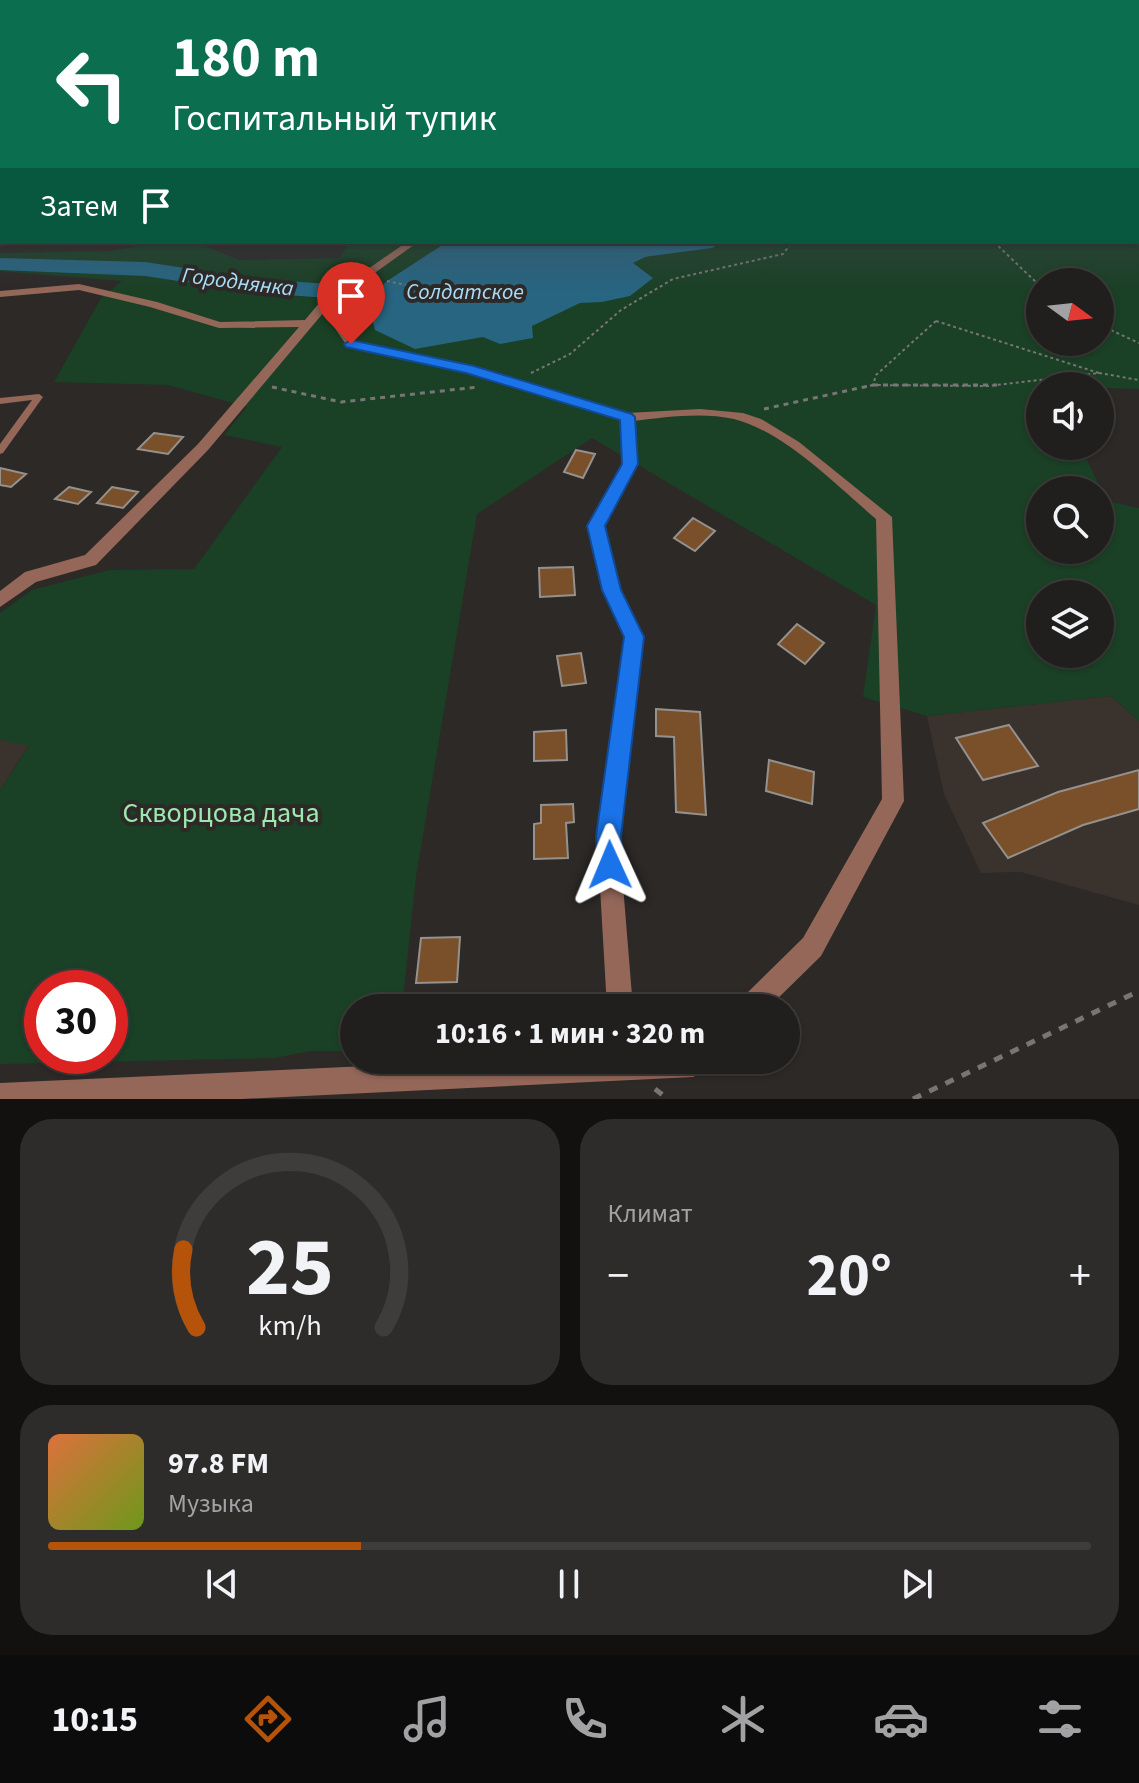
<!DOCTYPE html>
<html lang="ru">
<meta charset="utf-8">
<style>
:root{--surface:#211f1d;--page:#2d2c2a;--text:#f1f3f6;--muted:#a2a2a4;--line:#3e3d3b;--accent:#b45309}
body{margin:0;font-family:"Source Sans 3",sans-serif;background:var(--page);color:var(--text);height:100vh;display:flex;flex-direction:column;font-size:30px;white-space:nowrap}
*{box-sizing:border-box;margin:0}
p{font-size:26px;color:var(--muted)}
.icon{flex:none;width:44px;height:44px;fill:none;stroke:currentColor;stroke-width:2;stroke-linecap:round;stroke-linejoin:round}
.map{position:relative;height:1099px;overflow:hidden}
.drawer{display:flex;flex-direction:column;gap:20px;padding:20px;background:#121110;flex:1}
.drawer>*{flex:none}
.guide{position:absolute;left:0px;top:0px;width:1140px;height:244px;box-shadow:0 2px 6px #0004,0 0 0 2px var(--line);background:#0b6e4f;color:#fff;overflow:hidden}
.needle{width:52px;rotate:105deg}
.tools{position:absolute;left:1026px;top:268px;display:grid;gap:16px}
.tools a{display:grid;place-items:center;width:88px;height:88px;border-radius:50%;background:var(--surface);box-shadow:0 2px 6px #0004,0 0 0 2px var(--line);font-size:40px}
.speed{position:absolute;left:24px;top:970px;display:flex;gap:16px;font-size:40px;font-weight:700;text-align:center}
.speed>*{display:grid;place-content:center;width:104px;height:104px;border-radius:50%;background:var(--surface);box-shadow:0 2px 6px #0004,0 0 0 2px var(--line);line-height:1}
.speed .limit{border:12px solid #d22;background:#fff;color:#111}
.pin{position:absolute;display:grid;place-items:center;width:68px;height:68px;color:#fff;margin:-82px -34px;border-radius:50% 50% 50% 0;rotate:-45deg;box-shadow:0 0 8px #0007}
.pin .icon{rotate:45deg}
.me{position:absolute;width:88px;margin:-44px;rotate:359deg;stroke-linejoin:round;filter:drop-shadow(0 0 6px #0008)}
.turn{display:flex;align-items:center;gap:28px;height:168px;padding:0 40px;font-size:36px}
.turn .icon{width:104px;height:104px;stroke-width:2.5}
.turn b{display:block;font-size:56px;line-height:68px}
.then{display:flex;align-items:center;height:76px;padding:0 40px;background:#0003;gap:16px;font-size:30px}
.big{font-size:60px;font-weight:700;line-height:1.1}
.drawer .widget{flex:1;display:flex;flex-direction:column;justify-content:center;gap:12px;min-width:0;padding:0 28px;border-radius:32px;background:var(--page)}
.drawer .dial{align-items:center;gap:0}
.dial svg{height:208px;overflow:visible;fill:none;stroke:var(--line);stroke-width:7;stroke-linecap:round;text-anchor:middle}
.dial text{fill:var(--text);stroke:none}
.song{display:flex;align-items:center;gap:24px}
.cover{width:96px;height:96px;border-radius:12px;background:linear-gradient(135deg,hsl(20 70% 55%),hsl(80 70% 35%))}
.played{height:8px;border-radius:4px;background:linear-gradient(90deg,var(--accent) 30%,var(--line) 30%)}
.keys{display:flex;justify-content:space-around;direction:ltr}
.heat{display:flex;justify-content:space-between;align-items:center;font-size:44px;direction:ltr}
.drawer .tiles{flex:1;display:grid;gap:20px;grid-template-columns:1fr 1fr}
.widget:last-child{grid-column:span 2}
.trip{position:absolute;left:340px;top:994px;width:460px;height:80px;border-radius:40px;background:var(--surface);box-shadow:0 2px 6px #0004,0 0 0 2px var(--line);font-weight:700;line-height:80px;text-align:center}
.menu{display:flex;height:128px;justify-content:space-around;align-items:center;background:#0d0c0c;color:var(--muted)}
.menu .icon{width:56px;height:56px}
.menu .on{color:var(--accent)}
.menu b{font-size:36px;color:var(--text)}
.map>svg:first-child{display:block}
</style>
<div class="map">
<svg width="1139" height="1099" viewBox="0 0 1139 1099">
<rect width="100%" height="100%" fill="#2c2927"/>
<path fill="#3a322d" d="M1111 696 1139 721V905L1021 872 981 873 944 794 927 716Z
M0 740 29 745 0 790Z"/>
<path fill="#1a4025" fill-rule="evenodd" d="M1139 140V389L1104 388 1100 393V386H1040V446H1080L1107 501 1139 508V721L1111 696 927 716 863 697 876 605 592 438 477 514 416 877 402 1008H354V1051H311L275 1058 0 1064V790L29 746 0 740V613L32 590 109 570 194 569 282 447 224 435 247 407 168 385 54 382 101 298 122 281 0 271V253L111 251 160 242H195L239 260 339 258 350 242H1138ZM1040 282H1100V342H1040ZM1040 490H1100V550H1040ZM1040 594H1100V654H1040ZM42 988H110V1056H42Z"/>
<path fill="#276581" d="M447 242H661L665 247 633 263 653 278 630 296 602 302 580 303 532 326 533 338 500 344 483 337 415 349 375 330 368 300 387 281Z"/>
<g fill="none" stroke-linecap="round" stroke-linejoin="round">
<path fill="#276581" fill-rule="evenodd" d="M664 242H722L712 248 613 261 602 255 613 249Z
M0 258 145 262 257 279 401 289 420 284 428 286 431 291 428 296 401 303 257 293 145 276 0 270Z"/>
</g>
<path fill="#795029" stroke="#95918e" stroke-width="2" d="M154 433 183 437 168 454 138 449Z
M576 450 595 454 583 478 564 472Z
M0 468 26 474 11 487 0 485Z
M69 487 91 492 78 504 55 499Z
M112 487 138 492 123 508 97 503Z
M693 518 715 531 695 551 674 538Z
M573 567 575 595 540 597 539 568Z
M797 624 824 643 805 664 778 644Z
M581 653 586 683 562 686 557 656Z
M656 709 700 712 706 815 676 812 674 737 656 736Z
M1009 725 1038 766 983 780 956 738Z
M566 730 567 760 534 761V732Z
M769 760 814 772 812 804 766 791Z
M1139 770V809L1083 825 1008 858 983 823 1058 792Z
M573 804 574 822 566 823 568 858 534 859V824L541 823V805Z
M460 937 457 982 416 983 421 938Z"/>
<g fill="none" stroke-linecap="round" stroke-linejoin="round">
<path stroke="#787674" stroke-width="2" stroke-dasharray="3 3" stroke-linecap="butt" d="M994 242 1040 286
M387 281 406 285
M936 321 1099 373 988 386 873 385 876 375Z
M1100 325 1139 343
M531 373 570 354 621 310 673 279 783 254 792 242
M1099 373 1139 380
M864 387 873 385"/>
<path stroke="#787674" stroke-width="3" stroke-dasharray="5 5" stroke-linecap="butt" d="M873 385H997
M272 387 341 402 478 387
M764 409 873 385"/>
<path stroke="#787674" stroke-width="5" stroke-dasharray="9 9" stroke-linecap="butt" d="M655 1089 668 1099
M913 1099 1139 991"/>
<path fill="#946759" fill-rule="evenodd" d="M39 394 43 397 3 453 0 454V444L32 400 0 404V398Z"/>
<path fill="#946759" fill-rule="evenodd" d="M0 142H2V146H0Z
M0 220H2V226H0Z
M407 242H418L330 305 355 341 473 366 627 413 700 409 743 413 761 419 799 442 892 517 904 801 821 956 768 1008H737L741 999 803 938 882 799 876 519C837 486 785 432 734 419 703 412 665 417 634 421L637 464 604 526 620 590 643 637 619 836 633 1008H607L597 836 625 637 604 590 588 526 623 464 620 419 466 372 347 346 324 312 208 450 96 565 36 582 0 607V591L25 572 85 555 198 444 299 327 219 328 150 307 79 290 0 297V291L79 284 157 302 220 322 305 320 320 302Z
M496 1060H710L702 1073 693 1077 242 1099H0V1083Z"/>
</g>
<linearGradient id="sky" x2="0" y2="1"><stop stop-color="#181715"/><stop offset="0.48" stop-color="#454952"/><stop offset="1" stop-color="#454952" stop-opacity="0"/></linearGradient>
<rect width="1139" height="293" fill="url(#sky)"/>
<path fill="#1a73e8" stroke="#114b97" stroke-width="2" d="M351 340 474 366 632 414 635 417 638 464 605 526 621 590 644 637 621 836 623 865 619 874 610 878 601 874 597 865 596 836 624 637 602 590 587 526 622 464 620 420 466 373 346 347 344 344Z"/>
<g text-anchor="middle" stroke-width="8" stroke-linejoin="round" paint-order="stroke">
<g font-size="22" font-style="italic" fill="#aaddf8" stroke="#2c2927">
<text transform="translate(238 281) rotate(7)" y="8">Городнянка</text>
<text x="465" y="299">Солдатское</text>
</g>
<g font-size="28" fill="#9ee8af" stroke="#2c2927">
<text x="221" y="822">Скворцова дача</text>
</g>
</g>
</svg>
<div class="tools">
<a><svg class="needle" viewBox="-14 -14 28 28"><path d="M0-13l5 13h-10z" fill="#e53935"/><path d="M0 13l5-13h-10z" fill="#a2a2a4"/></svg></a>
<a><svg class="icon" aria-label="sound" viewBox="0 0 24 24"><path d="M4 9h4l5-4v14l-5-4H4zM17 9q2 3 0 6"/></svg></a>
<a><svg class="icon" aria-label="search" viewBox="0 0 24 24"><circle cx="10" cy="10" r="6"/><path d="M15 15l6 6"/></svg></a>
<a><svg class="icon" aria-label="layers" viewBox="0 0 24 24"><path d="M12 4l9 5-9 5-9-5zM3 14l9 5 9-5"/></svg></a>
</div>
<div class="speed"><div class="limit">30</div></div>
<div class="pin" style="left:351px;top:344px;background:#d93025"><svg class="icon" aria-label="arrive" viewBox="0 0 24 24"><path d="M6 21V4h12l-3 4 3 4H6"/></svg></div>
<svg class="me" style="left:610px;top:865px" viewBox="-20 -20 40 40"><path d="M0-17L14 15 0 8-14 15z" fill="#1a73e8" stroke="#fff" stroke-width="4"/></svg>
<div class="trip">10:16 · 1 мин · 320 m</div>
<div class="guide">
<div class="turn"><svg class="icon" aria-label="left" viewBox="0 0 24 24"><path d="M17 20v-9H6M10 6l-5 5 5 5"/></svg><div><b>180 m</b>Госпитальный тупик</div></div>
<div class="then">Затем<svg class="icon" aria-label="arrive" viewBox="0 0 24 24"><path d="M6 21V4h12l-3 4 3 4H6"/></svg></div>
</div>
</div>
<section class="drawer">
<div class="tiles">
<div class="widget dial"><svg viewBox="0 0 100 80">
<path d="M14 69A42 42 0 1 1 86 69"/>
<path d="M14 69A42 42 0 0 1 9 39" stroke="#b45309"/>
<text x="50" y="56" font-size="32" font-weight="700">25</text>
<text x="50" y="72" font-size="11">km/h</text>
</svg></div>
<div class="widget"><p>Климат</p>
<div class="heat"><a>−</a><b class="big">20°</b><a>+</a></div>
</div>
<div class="widget">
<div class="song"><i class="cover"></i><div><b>97.8 FM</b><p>Музыка</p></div></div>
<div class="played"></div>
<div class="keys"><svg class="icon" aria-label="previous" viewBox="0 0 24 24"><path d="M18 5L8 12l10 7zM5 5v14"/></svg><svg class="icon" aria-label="pause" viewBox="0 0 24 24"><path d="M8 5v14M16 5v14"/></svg><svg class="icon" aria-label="next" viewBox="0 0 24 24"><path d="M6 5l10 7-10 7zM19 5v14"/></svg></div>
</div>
</div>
</section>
<nav class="menu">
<b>10:15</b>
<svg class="icon on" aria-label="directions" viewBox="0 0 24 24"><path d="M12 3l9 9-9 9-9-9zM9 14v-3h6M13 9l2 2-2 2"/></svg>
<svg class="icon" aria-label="music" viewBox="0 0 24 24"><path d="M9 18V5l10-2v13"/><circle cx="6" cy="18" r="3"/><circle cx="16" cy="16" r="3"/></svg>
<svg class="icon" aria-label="phone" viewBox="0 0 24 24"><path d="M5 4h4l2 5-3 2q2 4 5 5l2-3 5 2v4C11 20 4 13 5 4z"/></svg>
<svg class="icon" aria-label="climate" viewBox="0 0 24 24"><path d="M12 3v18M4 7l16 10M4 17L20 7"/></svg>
<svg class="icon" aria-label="car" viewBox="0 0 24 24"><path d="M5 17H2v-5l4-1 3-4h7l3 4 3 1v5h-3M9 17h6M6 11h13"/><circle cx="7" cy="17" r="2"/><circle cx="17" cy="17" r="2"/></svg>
<svg class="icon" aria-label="filters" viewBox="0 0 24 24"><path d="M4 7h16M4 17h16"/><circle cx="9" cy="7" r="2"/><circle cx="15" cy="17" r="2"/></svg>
</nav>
